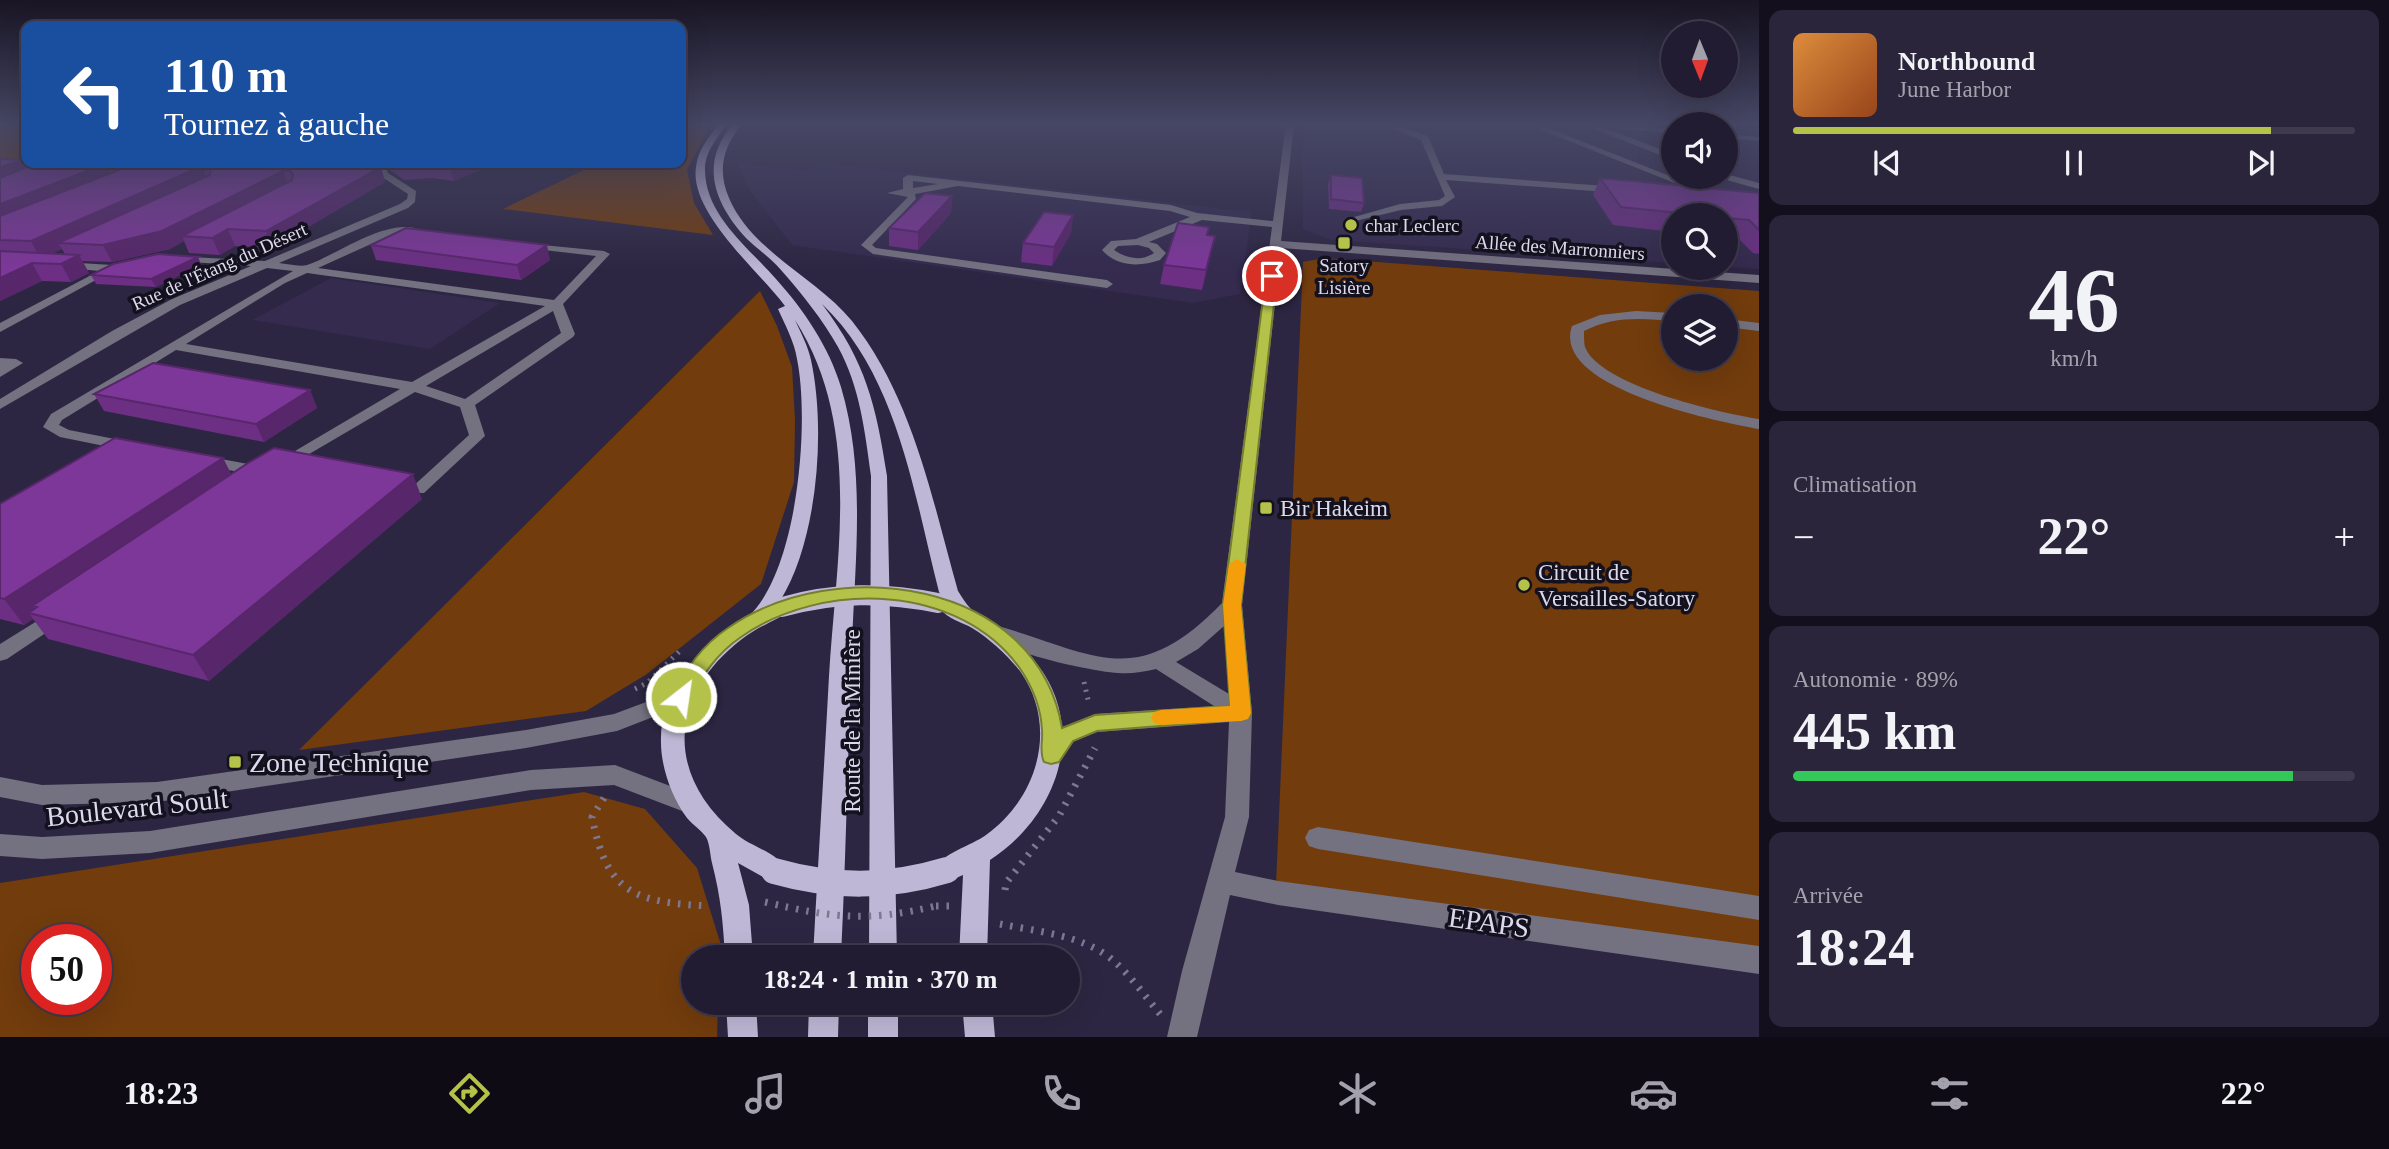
<!DOCTYPE html>
<html lang="fr">
<meta charset="utf-8">
<style>
:root{--surface:#221c32;--page:#2a253a;--text:#f1f3f6;--muted:#a2a1ac;--line:#3f3a4d;--accent:#b5c24a}
body{margin:0;font-family:"Times New Roman",serif;background:var(--page);color:var(--text);height:100vh;display:flex;flex-direction:column;font-size:26px;white-space:nowrap}
*{box-sizing:border-box;margin:0}
p{font-size:23px;color:var(--muted)}
.icon{flex:none;width:38px;height:38px;fill:none;stroke:currentColor;stroke-width:2;stroke-linecap:round;stroke-linejoin:round}
.map{position:relative;flex:1;overflow:hidden}
.drawer{display:flex;flex-direction:column;gap:10px;padding:10px;background:#130f1c;width:630px}
.drawer>*{flex:none}
.banner{position:absolute;left:21px;top:21px;width:665px;height:147px;border-radius:14px;box-shadow:0 7px 28px #0002,0 0 0 2px var(--line);background:#1a4fa0;color:#fff;overflow:hidden}
.needle{width:46px;rotate:179deg}
.fabs{position:absolute;left:1661px;top:21px;display:grid;gap:14px}
.fabs a{display:grid;place-items:center;width:77px;height:77px;border-radius:50%;background:var(--surface);box-shadow:0 7px 28px #0002,0 0 0 2px var(--line);font-size:35px}
.speed{position:absolute;left:21px;top:924px;display:flex;gap:14px;font-size:35px;font-weight:700;text-align:center}
.speed>*{display:grid;place-content:center;width:91px;height:91px;border-radius:50%;background:var(--surface);box-shadow:0 7px 28px #0002,0 0 0 2px var(--line);line-height:1}
.speed .limit{border:10px solid #d22;background:#fff;color:#111}
.pin{position:absolute;display:grid;place-items:center;width:60px;height:60px;color:#fff;margin:-30px;border:4px solid #fff;border-radius:50%;box-shadow:0 2px 7px #0007}
.me{position:absolute;width:77px;margin:-38px;rotate:30deg;stroke-linejoin:round;filter:drop-shadow(0 0 5px #0008)}
.turn{display:flex;align-items:center;gap:24px;height:147px;padding:0 28px;font-size:32px}
.turn .icon{width:91px;height:91px;stroke-width:2.5}
.turn b{display:block;font-size:49px;line-height:60px}
.big{font-size:52px;font-weight:700;line-height:1.1}
.drawer .tile{flex:1;display:flex;flex-direction:column;justify-content:center;gap:10px;min-width:0;padding:0 24px;border-radius:14px;background:var(--page)}
.drawer .dial{align-items:center;gap:0}
.dial b{font-size:91px;line-height:1}
.song{display:flex;align-items:center;gap:21px}
.cover{width:84px;height:84px;border-radius:10px;background:linear-gradient(135deg,hsl(30 70% 55%),hsl(20 70% 35%))}
.played{height:7px;border-radius:4px;background:linear-gradient(90deg,var(--accent) 85%,var(--line) 85%)}
.keys{display:flex;justify-content:space-around;direction:ltr}
.heat{display:flex;justify-content:space-between;align-items:center;font-size:38px;direction:ltr}
.charge{height:10px;border-radius:5px;background:linear-gradient(90deg,#34c759 89%,var(--line) 0)}
.trip{position:absolute;left:681px;top:945px;width:399px;height:70px;border-radius:35px;background:var(--surface);box-shadow:0 7px 28px #0002,0 0 0 2px var(--line);font-weight:700;line-height:70px;text-align:center}
.tabs{display:flex;height:112px;justify-content:space-around;align-items:center;background:#0e0b14;color:var(--muted)}
.tabs .icon{width:49px;height:49px}
.tabs .on{color:var(--accent)}
.tabs b{font-size:32px;color:var(--text)}
main{display:flex;flex:1;min-height:0}
.map>svg:first-child{display:block}
</style>
<main>
<div class="map">
<svg width="1759" height="1037" viewBox="0 0 1759 1037">
<rect width="100%" height="100%" fill="#2d2642"/>
<path fill="#342b4e" d="M1303 124H1673V177H1726V124H1759V269L1726 267V215H1673V263L1331 240 1303 229Z
M737 163 801 170 812 169 822 163 1252 212 1240 294 1193 303 792 245 749 189Z
M331 278 500 303 430 349 252 320Z"/>
<path fill="#723c0d" fill-rule="evenodd" d="M0 124H26V163H372L323 185 0 170Z
M681 124H711L687 170 694 203 713 235 503 209 598 163H681Z
M1324 258 1759 291V967L1276 885 1303 262ZM1673 306H1726V359H1673Z
M760 291 777 326 792 367 795 420 794 482 761 584 647 674 586 711 299 750Z
M584 792 645 809 697 868 720 942V957H693V1003H718L717 1037H0V883ZM37 940H96V999H37Z"/>
<g fill="none" stroke-linecap="round" stroke-linejoin="round">
<path stroke="#7d778f" stroke-width="5" stroke-dasharray="2 6" stroke-linecap="butt" d="M1084 682 1089 704
M635 689 647 683 682 649"/>
<path stroke="#7d778f" stroke-width="7" stroke-dasharray="2.5 8" stroke-linecap="butt" d="M604 798 592 817C607 894 635 902 708 906
M1005 890 1006 883 1059 816 1095 748
M936 906H949
M1000 924C1035 931 1080 935 1109 957 1129 973 1144 995 1160 1014"/>
<path fill="#747180" fill-rule="evenodd" d="M1286 124H1294L1281 241 1759 275V283L1281 248 1242 605 1252 713 1249 817 1235 872 1278 881 1759 946V974L1278 905 1230 895 1197 1037H1167L1182 971 1225 817 1229 722 1097 732 1074 741 1059 763 1051 765 1043 763 1039 756 1058 729 1095 714 1214 706 1156 669C1143 672 1131 674 1118 673 1094 672 996 651 985 632L988 627 995 625C1096 654 1136 692 1222 603L1272 227 1202 220 1149 242 1157 244 1166 253 1160 260C1140 267 1117 267 1102 250L1111 241 1136 239 1190 217 1170 211 958 186 915 194 916 199 872 245 876 248 1107 280 1113 284 1107 288 873 254 861 245 908 197 887 193 903 189V178L908 175 1171 205 1197 213 1273 221ZM913 181 938 184 913 188ZM1138 245 1149 248 1154 253C1141 262 1126 258 1114 250L1118 246ZM1224 626 1229 694 1176 662 1198 649Z
M1380 124H1393L1428 136 1444 174 1620 187 1625 190 1620 193 1446 180 1455 197 1442 206 1401 210 1347 223V219L1400 204 1439 200 1445 196 1421 140Z
M1526 124H1538L1718 195 1710 197Z
M1581 124H1594L1673 154V160Z
M1605 124 1673 129V133L1608 128Z
M1726 134 1759 137V141L1726 138Z
M382 163H390L387 170 388 173 416 191 415 202 408 208 279 263C288 264 299 267 307 265 338 255 394 211 426 233L425 235 393 234 318 268 554 300 596 256 526 248 522 247V243L604 251 610 254 563 304 575 334 573 337 475 405 485 436 424 493H412L410 489 469 435 460 407 415 392 287 467 281 469 273 464 400 389 176 350 62 420 59 425 69 430 135 443 137 446 135 449 129 451 60 437 43 427 51 414 293 271 267 268 180 305 0 409V399L112 331 172 299 251 266 176 261 170 258 172 256 265 261 400 204 407 199 408 194 382 177 377 170ZM307 273 545 306 412 382 186 344 285 283ZM553 311 561 333 465 399 426 386Z
M1726 174 1759 183V189L1723 179 1722 177Z
M63 262 112 265 118 268 0 332V323L99 271 59 267 57 265Z
M1636 311 1673 313V321C1642 318 1612 316 1584 331 1584 335 1584 343 1585 347 1600 386 1721 413 1759 419V429C1720 422 1550 388 1572 326L1600 315Z
M1726 319 1759 323V331L1726 327Z
M0 358 16 359 23 363 0 377Z
M205 456 264 467 272 472 264 477 199 464 197 461Z
M58 608 65 610 68 615 65 620 7 659 0 661V644Z
M681 689 689 691 692 697 689 703 617 731 526 748 157 802 42 805 0 797V777L42 785 157 782 526 730 614 714Z
M615 765 699 797 702 804 699 811 690 814 614 785 531 790 150 853 42 859 0 856V834L42 837 150 831 531 770Z
M1318 827 1759 896V920L1318 849 1309 846 1305 838 1309 830Z"/>
<path fill="#beb8d6" fill-rule="evenodd" d="M719 124H727C717 138 704 153 705 171 706 216 749 248 776 279 804 310 829 347 841 387 866 471 855 559 852 645 848 749 846 853 841 957H813C818 863 824 770 829 676 836 558 863 426 795 320 801 333 808 346 811 360 826 429 818 540 780 601L789 602 792 607 789 612C774 621 756 628 742 639 669 695 664 774 736 834 751 847 778 852 787 871L783 879 774 883 738 863 749 905 753 957H725C723 922 721 898 712 863 710 855 710 844 706 837 701 830 693 825 687 818 671 796 660 765 661 738 661 696 695 652 728 628 734 624 742 623 747 618 798 573 810 422 797 359 794 341 785 325 778 309L785 306C759 271 689 213 696 167 698 150 708 138 719 124Z
M733 124H742C723 147 717 170 729 198 752 252 816 277 852 321 913 398 932 499 958 591 962 597 966 604 971 609 975 614 983 616 989 620 1005 630 1020 644 1033 659 1090 726 1058 816 990 860L987 957H959L963 875 947 882 938 878 934 870C942 853 971 846 986 835 1038 798 1059 726 1020 671 1007 655 990 639 972 628 962 622 947 619 941 609L947 604 939 592C914 495 898 376 822 304 866 362 876 405 887 476L897 957H869L871 476C865 432 860 387 838 347 823 320 802 294 781 270 771 258 757 249 746 238 714 203 699 163 733 124Z
M726 1003H756L758 1037H728Z
M809 1003H839L838 1037H808Z
M868 1003H898V1037H868Z
M962 1003H992L995 1037H965Z"/>
<path stroke="#7d778f" stroke-width="7" stroke-dasharray="2.5 8" stroke-linecap="butt" d="M765 902C832 918 868 922 936 906"/>
<path stroke="#beb8d6" stroke-width="20" d="M782 607C835 592 884 592 938 603"/>
<path stroke="#beb8d6" stroke-width="26" d="M774 871C834 888 888 888 947 870"/>
</g>
<path fill="#6c2f84" fill-rule="evenodd" d="M0 159 22 160 26 167 111 173 177 167H381L385 182 272 248 235 246 220 255 189 253 184 241 170 249 112 262 82 261 89 273 71 282 42 281 0 301ZM62 249 65 254H51Z
M388 163H496L454 181 432 178 404 180 390 170Z
M1331 175 1364 203 1361 212 1329 209 1328 184Z
M1600 178 1759 193V254L1753 253 1739 239 1726 237V215H1673V232L1613 225 1593 195Z
M952 196 951 213 918 250 889 246V228Z
M1073 215 1071 233 1052 266 1021 262 1023 243Z
M1208 235 1211 254 1202 290 1160 284 1164 265Z
M371 245 550 260 521 280 376 260Z
M198 257 201 265 156 287 96 284 91 275Z
M310 390 317 408 264 442 104 411 94 394Z
M223 458 231 474 422 499 209 681 48 639 33 619 24 625 0 619V504Z"/>
<path fill="#58266b" d="M22 160 29 175 0 186V167Z
M457 163H496L454 181 449 166Z
M106 164 113 179 0 224V204Z
M202 166 208 182 58 243 62 249 40 258 31 241Z
M381 167 385 182 272 248 266 231Z
M283 171 289 187 182 236 184 241 170 249 112 262 103 245Z
M952 196 951 213 918 250V232Z
M1073 215 1071 233 1052 266 1054 247Z
M228 229 235 246 220 255 212 238Z
M1215 236 1211 254 1202 290 1206 270Z
M547 245 550 260 521 280 517 265Z
M79 255 89 273 71 282 61 264Z
M198 257 201 265 156 287 151 279Z
M32 263 42 281 0 301V278Z
M310 390 317 408 264 442 256 424Z
M223 458 235 482 37 607 32 606 39 615 29 613 33 619 24 625 4 599Z
M413 474 422 499 209 681 193 655Z"/>
<path fill="#7d3799" stroke="#58266b" stroke-width="2" d="M0 159 22 160 0 167Z
M37 163H88L106 164 0 204V178Z
M186 163H377L381 167 266 231 228 229 212 238 182 236 292 180 293 174 290 171H283L162 231 103 245 58 243 210 175 211 167 202 166 31 241 0 240V216L119 170 121 164 177 167Z
M397 163H457L449 166 428 163 399 164Z
M1331 175 1362 178 1364 203 1331 199Z
M1600 178 1759 193V230L1749 220 1726 218V215H1699L1621 207Z
M925 193 952 196 918 232 889 228Z
M1044 212 1073 215 1054 247 1023 243Z
M1178 223 1209 227 1207 235 1215 236 1206 270 1164 265Z
M406 228 547 245 517 265 371 245Z
M0 251 79 255 61 264 32 263 0 278Z
M158 254 198 257 151 279 91 275 113 264Z
M153 363 310 390 256 424 94 394Z
M115 438 223 458 4 599 0 598V504Z
M274 448 413 474 193 655 29 613 37 607 32 606 248 463Z"/>
<linearGradient id="sky" x2="0" y2="1"><stop stop-color="#191524"/><stop offset="0.46" stop-color="#464765"/><stop offset="1" stop-color="#464765" stop-opacity="0"/></linearGradient>
<rect width="1759" height="270" fill="url(#sky)"/>
<path fill="#b5c24a" stroke="#767e30" stroke-width="2" d="M1272 273 1277 276 1241 605 1251 713 1248 719 1097 731 1073 741 1059 762 1051 764 1044 762C1039 752 1043 741 1042 730 1041 709 1033 688 1021 670 961 583 822 580 741 637 716 654 702 676 688 702L681 704 674 702 671 697C686 669 701 646 728 628 835 553 1037 579 1062 728L1095 715 1230 706 1223 605 1266 276Z"/>
<path fill="#f59e0b" d="M1237 559 1246 564 1241 605 1251 713 1248 719 1241 721 1161 725 1154 723 1151 718 1154 712 1161 710 1230 706 1223 605 1229 564Z"/>
<g fill="#b5c24a" stroke="#14111e" stroke-width="2.5">
<circle cx="1351" cy="225" r="7"/>
<rect x="1337" y="236" width="14" height="14" rx="3.5"/>
<rect x="1259" y="501" width="14" height="14" rx="3.5"/>
<circle cx="1524" cy="585" r="7"/>
<rect x="228" y="755" width="14" height="14" rx="3.5"/>
</g>
<g text-anchor="middle" stroke-width="7" stroke-linejoin="round" paint-order="stroke">
<g font-size="19" fill="#ddd9ec" stroke="#14111e" text-anchor="start">
<text x="1365" y="232">char Leclerc</text>
<text x="1344" y="272" text-anchor="middle">Satory<tspan x="1344" dy="22">Lisière</tspan></text>
</g>
<g font-size="19" fill="#ddd9ec" stroke="#14111e">
<text transform="translate(1560 247) rotate(4)" y="7">Allée des Marronniers</text>
<text transform="translate(219 266) rotate(-24)" y="7">Rue de l'Étang du Désert</text>
</g>
<g font-size="23" fill="#ddd9ec" stroke="#14111e" text-anchor="start">
<text x="1280" y="516">Bir Hakeim</text>
<text x="1538" y="580">Circuit de<tspan x="1538" dy="26">Versailles-Satory</tspan></text>
</g>
<g font-size="23" fill="#ddd9ec" stroke="#14111e">
<text transform="translate(852 721) rotate(-90)" y="8">Route de la Minière</text>
</g>
<g font-size="28" fill="#ddd9ec" stroke="#14111e" text-anchor="start">
<text x="249" y="772">Zone Technique</text>
</g>
<g font-size="28" fill="#ddd9ec" stroke="#14111e">
<text transform="translate(137 807) rotate(-6)" y="10">Boulevard Soult</text>
<text transform="translate(1489 922) rotate(8)" y="10">EPAPS</text>
</g>
</g>
</svg>
<div class="fabs">
<a><svg class="needle" viewBox="-14 -14 28 28"><path d="M0-13l5 13h-10z" fill="#e53935"/><path d="M0 13l5-13h-10z" fill="#a2a1ac"/></svg></a>
<a><svg class="icon" aria-label="sound" viewBox="0 0 24 24"><path d="M4 9h4l5-4v14l-5-4H4zM17 9q2 3 0 6"/></svg></a>
<a><svg class="icon" aria-label="search" viewBox="0 0 24 24"><circle cx="10" cy="10" r="6"/><path d="M15 15l6 6"/></svg></a>
<a><svg class="icon" aria-label="layers" viewBox="0 0 24 24"><path d="M12 4l9 5-9 5-9-5zM3 14l9 5 9-5"/></svg></a>
</div>
<div class="speed"><div class="limit">50</div></div>
<div class="pin" style="left:1272px;top:276px;background:#d93025"><svg class="icon" aria-label="arrive" viewBox="0 0 24 24"><path d="M6 21V4h12l-3 4 3 4H6"/></svg></div>
<svg class="me" style="left:681px;top:697px" viewBox="-20 -20 40 40"><circle r="17" fill="#b5c24a" stroke="#fff" stroke-width="3"/><path d="M0-11L8 9 0 5-8 9z" fill="#fff"/></svg>
<div class="trip">18:24 · 1 min · 370 m</div>
<div class="banner">
<div class="turn"><svg class="icon" aria-label="left" viewBox="0 0 24 24"><path d="M17 20v-9H6M10 6l-5 5 5 5"/></svg><div><b>110 m</b>Tournez à gauche</div></div>
</div>
</div>
<section class="drawer">
<div class="tile">
<div class="song"><i class="cover"></i><div><b>Northbound</b><p>June Harbor</p></div></div>
<div class="played"></div>
<div class="keys"><svg class="icon" aria-label="previous" viewBox="0 0 24 24"><path d="M18 5L8 12l10 7zM5 5v14"/></svg><svg class="icon" aria-label="pause" viewBox="0 0 24 24"><path d="M8 5v14M16 5v14"/></svg><svg class="icon" aria-label="next" viewBox="0 0 24 24"><path d="M6 5l10 7-10 7zM19 5v14"/></svg></div>
</div>
<div class="tile dial"><b>46</b><p>km/h</p></div>
<div class="tile"><p>Climatisation</p>
<div class="heat"><a>−</a><b class="big">22°</b><a>+</a></div>
</div>
<div class="tile"><p>Autonomie · 89%</p><b class="big">445 km</b><div class="charge"></div></div>
<div class="tile"><p>Arrivée</p><b class="big">18:24</b></div>
</section>
</main>
<nav class="tabs">
<b>18:23</b>
<svg class="icon on" aria-label="directions" viewBox="0 0 24 24"><path d="M12 3l9 9-9 9-9-9zM9 14v-3h6M13 9l2 2-2 2"/></svg>
<svg class="icon" aria-label="music" viewBox="0 0 24 24"><path d="M9 18V5l10-2v13"/><circle cx="6" cy="18" r="3"/><circle cx="16" cy="16" r="3"/></svg>
<svg class="icon" aria-label="phone" viewBox="0 0 24 24"><path d="M5 4h4l2 5-3 2q2 4 5 5l2-3 5 2v4C11 20 4 13 5 4z"/></svg>
<svg class="icon" aria-label="climate" viewBox="0 0 24 24"><path d="M12 3v18M4 7l16 10M4 17L20 7"/></svg>
<svg class="icon" aria-label="car" viewBox="0 0 24 24"><path d="M5 17H2v-5l4-1 3-4h7l3 4 3 1v5h-3M9 17h6M6 11h13"/><circle cx="7" cy="17" r="2"/><circle cx="17" cy="17" r="2"/></svg>
<svg class="icon" aria-label="filters" viewBox="0 0 24 24"><path d="M4 7h16M4 17h16"/><circle cx="9" cy="7" r="2"/><circle cx="15" cy="17" r="2"/></svg>
<b>22°</b>
</nav>
